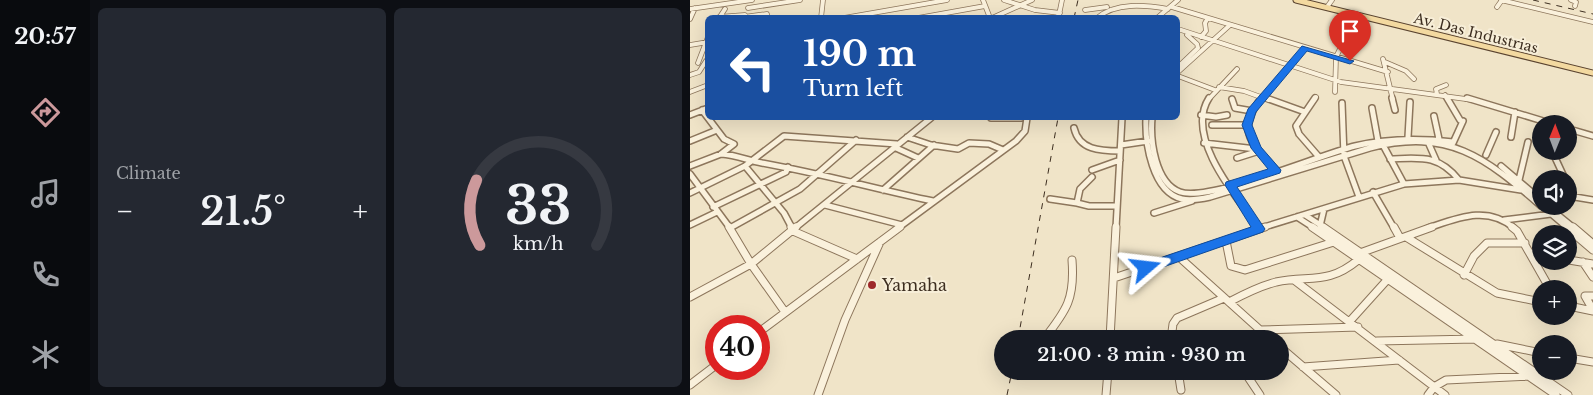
<!DOCTYPE html>
<meta charset="utf-8">
<style>
:root{--surface:#171b24;--page:#242831;--text:#f1f3f6;--muted:#9ea1a6;--line:#363941;--accent:#cc999b}
body{margin:0;font-family:"Libre Baskerville",serif;background:var(--page);color:var(--text);height:100vh;display:flex;flex-direction:column;font-size:19px;white-space:nowrap}
*{box-sizing:border-box;margin:0}
p{font-size:16px;color:var(--muted)}
.icon{flex:none;width:28px;height:28px;fill:none;stroke:currentColor;stroke-width:2;stroke-linecap:round;stroke-linejoin:round}
.map{position:relative;flex:1;overflow:hidden}
.panel{display:flex;flex-direction:column;gap:8px;padding:8px;background:#0d0f14;width:600px}
.panel>*{flex:none}
.top-card{position:absolute;left:15px;top:15px;width:475px;height:105px;border-radius:8px;box-shadow:0 5px 20px #0002;background:#1a4fa0;color:#fff;overflow:hidden}
.needle{width:32px;rotate:1deg}
.tools{position:absolute;left:842px;top:115px;display:grid;gap:10px}
.tools a{display:grid;place-items:center;width:45px;height:45px;border-radius:50%;background:var(--surface);box-shadow:0 5px 20px #0002;font-size:25px}
.speed{position:absolute;left:15px;top:315px;display:flex;gap:10px;font-size:25px;font-weight:700;text-align:center}
.speed>*{display:grid;place-content:center;width:65px;height:65px;border-radius:50%;background:var(--surface);box-shadow:0 5px 20px #0002;line-height:1}
.speed .limit{border:8px solid #d22;background:#fff;color:#111}
.pin{position:absolute;display:grid;place-items:center;width:42px;height:42px;color:#fff;margin:-51px -21px;border-radius:50% 50% 50% 0;rotate:-45deg;box-shadow:0 0 5px #0007}
.pin .icon{rotate:45deg}
.me{position:absolute;width:55px;margin:-28px;rotate:73deg;stroke-linejoin:round;filter:drop-shadow(0 0 4px #0008)}
.turn{display:flex;align-items:center;gap:18px;height:105px;padding:0 15px;font-size:22px}
.turn .icon{width:65px;height:65px;stroke-width:2.5}
.turn b{display:block;font-size:35px;line-height:42px}
.big{font-size:38px;font-weight:600;line-height:1.1}
.panel .tile{flex:1;display:flex;flex-direction:column;justify-content:center;gap:8px;min-width:0;padding:0 18px;border-radius:8px;background:var(--page)}
.panel .dial{align-items:center;gap:0}
.dial svg{height:130px;overflow:visible;fill:none;stroke:var(--line);stroke-width:7;stroke-linecap:round;text-anchor:middle}
.dial text{fill:var(--text);stroke:none}
.heat{display:flex;justify-content:space-between;align-items:center;font-size:28px;direction:ltr}
.panel .tiles{flex:1;display:grid;gap:8px;grid-template-columns:repeat(2,1fr)}
.trip{position:absolute;left:304px;top:330px;width:295px;height:50px;border-radius:25px;background:var(--surface);box-shadow:0 5px 20px #0002;font-weight:600;line-height:50px;text-align:center}
main{display:flex;flex:1;min-height:0}
.tabs{display:flex;flex-direction:column;width:90px;justify-content:space-around;align-items:center;background:#090b0e;color:var(--muted)}
.tabs .icon{width:35px;height:35px}
.tabs .on{color:var(--accent)}
.tabs b{font-size:22px;color:var(--text)}
.map>svg:first-child{display:block}
</style>
<main>
<nav class="tabs">
<b>20:57</b>
<svg class="icon on" aria-label="directions" viewBox="0 0 24 24"><path d="M12 3l9 9-9 9-9-9zM9 14v-3h6M13 9l2 2-2 2"/></svg>
<svg class="icon" aria-label="music" viewBox="0 0 24 24"><path d="M9 18V5l10-2v13"/><circle cx="6" cy="18" r="3"/><circle cx="16" cy="16" r="3"/></svg>
<svg class="icon" aria-label="phone" viewBox="0 0 24 24"><path d="M5 4h4l2 5-3 2q2 4 5 5l2-3 5 2v4C11 20 4 13 5 4z"/></svg>
<svg class="icon" aria-label="climate" viewBox="0 0 24 24"><path d="M12 3v18M4 7l16 10M4 17L20 7"/></svg>
</nav>
<section class="panel">
<div class="tiles">
<div class="tile"><p>Climate</p>
<div class="heat"><a>−</a><b class="big">21.5°</b><a>+</a></div>
</div>
<div class="tile dial"><svg viewBox="0 0 100 80">
<path d="M14 69A42 42 0 1 1 86 69"/>
<path d="M14 69A42 42 0 0 1 12 29" stroke="#cc999b"/>
<text x="50" y="56" font-size="32" font-weight="700">33</text>
<text x="50" y="72" font-size="11">km/h</text>
</svg></div>
</div>
</section>
<div class="map">
<svg width="903" height="395" viewBox="0 0 903 395">
<rect width="100%" height="100%" fill="#f0e4c8"/>
<g fill="none" stroke-linecap="round" stroke-linejoin="round">
<defs>
<path id="minor-far2" d="M293 0 300 18
M314 0 345 10 370 13
M811 0 903 22
M881 0 886 2 885 6
M482 7 698 72
M637 7 642 0
M807 7 812 0
M58 8 110 0
M0 9 62 0
M395 10 417 7
M29 17 55 15
M54 17 77 14V18
M29 18 35 9
M131 18 133 0
M154 18 257 0
M228 18 295 6
M302 18 342 0
M365 18 369 15 372 0
M407 18C426 2 455 5 478 9
M467 18 488 0
M0 19 5 8
M488 29 651 82 783 100
M511 37 516 31 515 23 518 18
M0 45 18 42
M693 59 703 100
M695 62 716 71 724 79
M8 63 18 37
M488 67 508 48 507 44 497 35
M488 72 540 25
M0 75 9 72 16 61
M488 76 525 90
M529 87 554 91 579 100
M0 92 18 85
M645 92 646 57 650 49
M747 94 746 89 756 85
M755 95 758 100
M518 100 547 69
M570 100 615 48
M624 100 626 97"/>
<path id="minor-far1" d="M519 98C494 137 547 198 569 228
M571 98C546 132 561 143 586 170
M576 98 615 112
M625 98 606 126 609 134 629 157
M702 98 705 110
M757 98 770 120
M777 98 863 124
M542 99 545 108 562 111
M652 103 654 156 669 197
M682 108 688 141
M0 115 18 108
M511 115 526 117 537 115
M744 116 749 139
M301 118H331
M456 118C455 143 462 192 492 199 501 201 511 199 520 197L680 148C758 128 795 157 851 206
M462 118C460 140 465 183 490 192 519 202 629 155 665 146 698 138 729 138 763 142
M522 125H557
M384 128C389 150 410 151 430 151
M879 129 903 136
M217 137 241 145 268 149 279 143 299 144 313 150
M718 137 720 102
M821 137 825 112
M0 141 27 130
M738 142 746 160
M514 143 566 149
M763 143 773 121
M431 145 458 141
M693 145 714 184
M204 147 228 158
M862 151 875 179
M31 154C46 155 57 160 72 163 129 173 186 189 243 201
M796 155 806 132
M547 158 569 151
M700 159C730 158 748 154 769 180
M0 166 31 154 44 144 34 139 12 110
M55 166 94 213 102 228
M811 166 851 200
M402 170 430 160
M0 174 40 228
M402 177 390 189 387 203 399 206H427
M829 180 838 142
M879 186 884 197
M193 190 244 145
M683 192 704 228
M0 193 55 166 94 136 207 144
M879 196 903 200
M360 199 387 203
M135 205 212 225
M852 206 878 228
M23 207 96 172 98 167
M863 211 884 228
M464 213 502 201
M615 215 635 228
M607 217 624 228
M814 220 861 214
M0 225 27 212
M630 226 634 209
M40 228 110 189 166 140
M105 228 241 118
M208 228 326 141 335 131 337 118
M426 228 432 118
M571 228 714 184 769 180 831 190
M738 228C768 218 797 205 824 228"/>
<path id="minor" d="M39 227 61 264 95 312
M101 227 103 231 167 259
M568 227 569 229
M622 227 866 395
M633 227 878 395
M704 227 710 238
M822 227 827 231 860 289
M876 227 903 250
M883 227 903 244
M716 237 807 293 851 302
M536 241 541 266 555 270 647 241
M670 253 742 227
M841 253 851 255
M489 257 580 339
M879 260 903 264
M893 262 903 277
M774 275 784 256 797 243H835
M424 278 575 227
M604 280 755 395
M903 296H895L903 310
M0 297 61 264 106 227
M539 302C554 294 570 286 586 282 620 275 638 285 668 260
M879 306 903 311
M660 321 697 280
M570 330 668 327
M69 332 210 227
M354 339C377 310 385 298 382 260
M420 339 426 227
M481 339 483 324 487 318 534 298
M687 341 786 339
M807 344 851 353
M590 347 646 395
M879 358 903 362
M613 367 709 360
M488 371 491 390
M554 371 570 395
M0 385 26 365
M128 395 155 320 190 242
M416 395 418 371
M738 395 744 387 756 380 839 376"/>
<path id="major" d="M606 0 903 73"/>
</defs>
<use href="#minor-far2" stroke="#8d765c" stroke-width="5.5"/>
<use href="#minor-far1" stroke="#8d765c" stroke-width="8"/>
<use href="#minor" stroke="#8d765c" stroke-width="9"/>
<use href="#major" stroke="#5b4430" stroke-width="7"/>
<use href="#minor-far2" stroke="#faf1dc" stroke-width="4"/>
<use href="#minor-far1" stroke="#faf1dc" stroke-width="5"/>
<use href="#minor" stroke="#faf1dc" stroke-width="7"/>
<use href="#major" stroke="#f3d9a0" stroke-width="5"/>
<path stroke="#3d2e20" stroke-width="1" stroke-dasharray="6 6" stroke-linecap="butt" d="M843 0 903 14
M384 18 388 0
M328 339 368 118
M317 395 322 371"/>
</g>
<path fill="#1a73e8" stroke="#114b97" d="M612 46 664 61 660 64 617 51 566 112 562 125 571 147 591 170 590 173 547 187 575 229 573 232 456 273 452 272 450 268 452 264 561 227 535 185 536 182 578 169 561 148 552 125 558 109Z"/>
<circle fill="#9e2a2b" stroke="#f7eed8" stroke-width="2" cx="182" cy="285" r="5"/>
<g text-anchor="middle" stroke-width="4" stroke-linejoin="round" paint-order="stroke">
<g font-size="14" fill="#3d2e20" stroke="#f7eed8">
<text transform="translate(786 33) rotate(14)" y="5">Av. Das Industrias</text>
</g>
<g font-size="16" fill="#3d2e20" stroke="#f7eed8" text-anchor="start">
<text x="192" y="291">Yamaha</text>
</g>
</g>
</svg>
<div class="tools">
<a><svg class="needle" viewBox="-14 -14 28 28"><path d="M0-13l5 13h-10z" fill="#e53935"/><path d="M0 13l5-13h-10z" fill="#9ea1a6"/></svg></a>
<a><svg class="icon" aria-label="sound" viewBox="0 0 24 24"><path d="M4 9h4l5-4v14l-5-4H4zM17 9q2 3 0 6"/></svg></a>
<a><svg class="icon" aria-label="layers" viewBox="0 0 24 24"><path d="M12 4l9 5-9 5-9-5zM3 14l9 5 9-5"/></svg></a>
<a>+</a>
<a>−</a>
</div>
<div class="speed"><div class="limit">40</div></div>
<div class="pin" style="left:660px;top:61px;background:#d93025"><svg class="icon" aria-label="arrive" viewBox="0 0 24 24"><path d="M6 21V4h12l-3 4 3 4H6"/></svg></div>
<svg class="me" style="left:456px;top:268px" viewBox="-20 -20 40 40"><path d="M0-17L14 15 0 8-14 15z" fill="#1a73e8" stroke="#fff" stroke-width="4"/></svg>
<div class="trip">21:00 · 3 min · 930 m</div>
<div class="top-card">
<div class="turn"><svg class="icon" aria-label="left" viewBox="0 0 24 24"><path d="M17 20v-9H6M10 6l-5 5 5 5"/></svg><div><b>190 m</b>Turn left</div></div>
</div>
</div>
</main>
